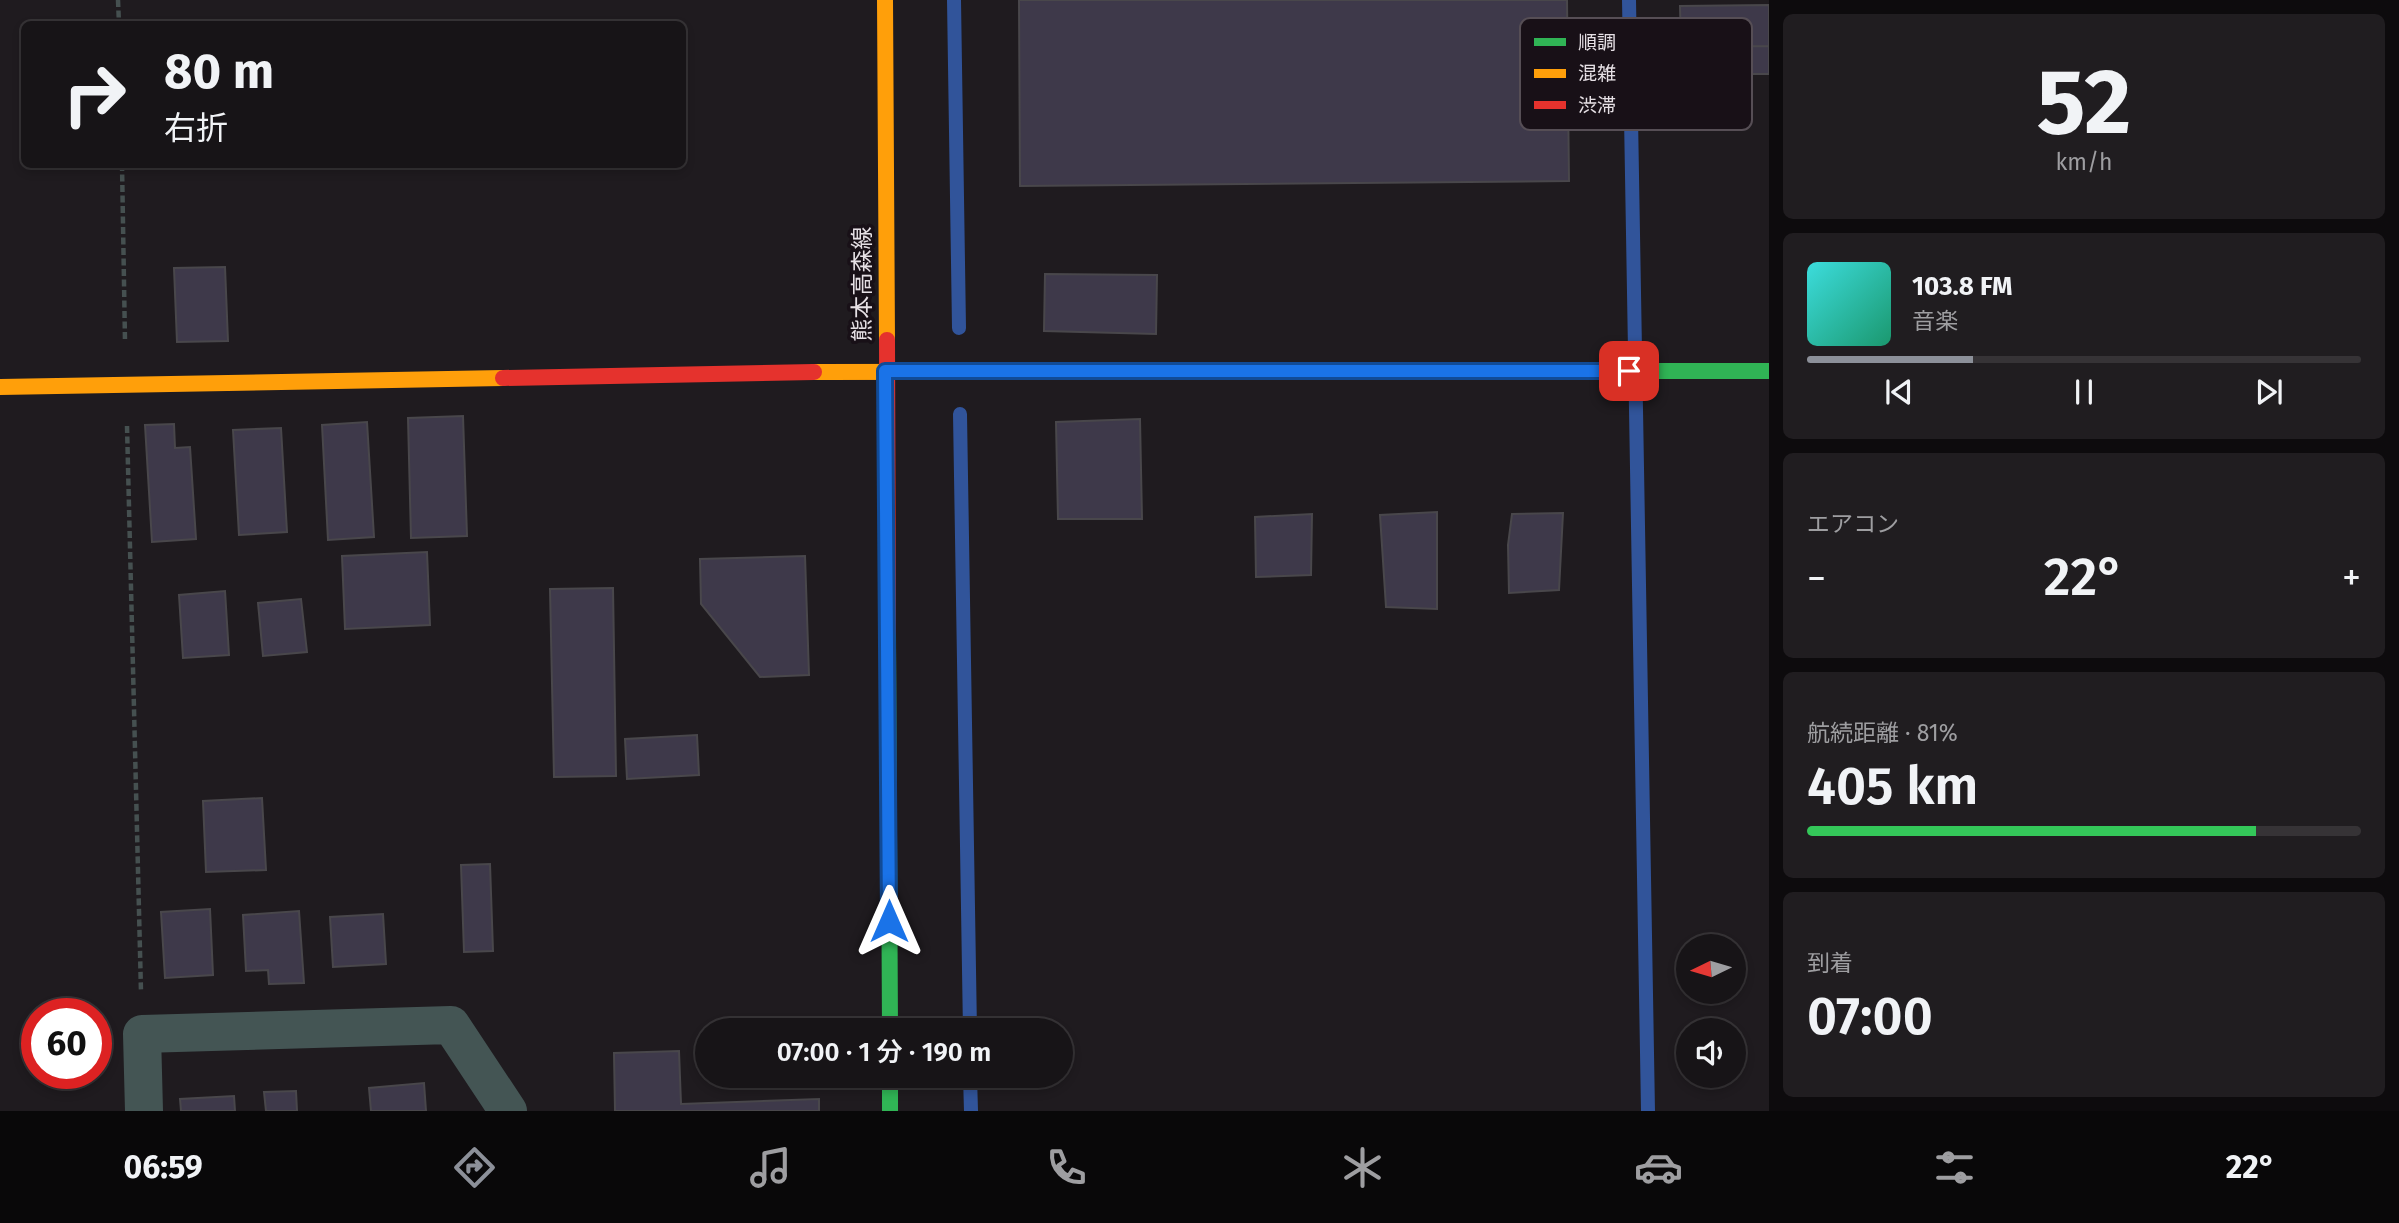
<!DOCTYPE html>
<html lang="ja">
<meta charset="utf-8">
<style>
:root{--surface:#171417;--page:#201d20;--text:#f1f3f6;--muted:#9e9ea1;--line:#363336;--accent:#8c9099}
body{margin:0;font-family:"Fira Sans","Noto Sans JP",sans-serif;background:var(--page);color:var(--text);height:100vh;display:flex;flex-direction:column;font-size:26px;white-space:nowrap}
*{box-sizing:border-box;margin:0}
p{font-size:23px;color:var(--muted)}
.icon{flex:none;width:38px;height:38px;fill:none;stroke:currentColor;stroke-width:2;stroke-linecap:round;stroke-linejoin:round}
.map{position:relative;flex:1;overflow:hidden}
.sheet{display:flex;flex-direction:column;gap:14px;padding:14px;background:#0d0b0d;width:630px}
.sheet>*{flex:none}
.guide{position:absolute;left:21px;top:21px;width:665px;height:147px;border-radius:10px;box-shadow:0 4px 10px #0003,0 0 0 2px var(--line);background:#171417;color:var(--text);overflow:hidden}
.needle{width:46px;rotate:265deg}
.controls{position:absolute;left:1676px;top:934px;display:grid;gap:14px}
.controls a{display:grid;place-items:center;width:70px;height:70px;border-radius:50%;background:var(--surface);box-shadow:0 4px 10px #0003,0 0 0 2px var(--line);font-size:35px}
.speed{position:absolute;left:21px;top:998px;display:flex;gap:14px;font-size:35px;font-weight:700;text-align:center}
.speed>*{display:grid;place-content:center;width:91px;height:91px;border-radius:50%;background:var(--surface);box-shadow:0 4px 10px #0003,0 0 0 2px var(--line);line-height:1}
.speed .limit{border:10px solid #d22;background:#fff;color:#111}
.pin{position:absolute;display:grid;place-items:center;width:60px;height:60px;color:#fff;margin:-30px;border-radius:14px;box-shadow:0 4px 10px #0006}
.me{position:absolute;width:77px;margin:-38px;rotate:0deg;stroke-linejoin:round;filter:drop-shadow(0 0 5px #0008)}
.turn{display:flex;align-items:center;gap:24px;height:147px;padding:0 28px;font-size:32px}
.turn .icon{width:91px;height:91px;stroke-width:2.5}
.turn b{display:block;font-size:49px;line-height:60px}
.big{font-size:52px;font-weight:600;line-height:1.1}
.sheet .card{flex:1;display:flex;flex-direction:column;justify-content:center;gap:10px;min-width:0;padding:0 24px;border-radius:10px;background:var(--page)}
.sheet .dial{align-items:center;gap:0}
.dial b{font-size:91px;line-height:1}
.song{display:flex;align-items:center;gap:21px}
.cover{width:84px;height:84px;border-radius:10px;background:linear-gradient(135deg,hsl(180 70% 55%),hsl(160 70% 35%))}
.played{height:7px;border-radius:4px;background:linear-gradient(90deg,var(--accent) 30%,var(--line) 30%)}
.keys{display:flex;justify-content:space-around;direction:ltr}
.heat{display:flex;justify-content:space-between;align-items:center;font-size:38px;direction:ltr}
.charge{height:10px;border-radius:5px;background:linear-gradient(90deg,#34c759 81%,var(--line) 0)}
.trip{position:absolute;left:695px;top:1018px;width:378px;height:70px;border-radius:35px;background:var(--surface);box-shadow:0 4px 10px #0003,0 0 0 2px var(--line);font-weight:600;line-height:70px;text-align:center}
.menu{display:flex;height:112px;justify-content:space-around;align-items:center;background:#090809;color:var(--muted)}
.menu .icon{width:49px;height:49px}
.menu .current{color:var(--accent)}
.menu b{font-size:32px;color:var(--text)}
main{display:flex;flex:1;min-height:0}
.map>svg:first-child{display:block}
</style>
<main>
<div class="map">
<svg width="1769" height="1111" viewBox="0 0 1769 1111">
<rect width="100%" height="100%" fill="#1f1b1f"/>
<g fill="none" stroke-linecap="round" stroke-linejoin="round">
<path stroke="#31549a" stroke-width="14" d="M954 0 959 328
M1629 0 1648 1111
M960 414 970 1031
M970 1076 971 1111"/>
</g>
<path fill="#3e394a" stroke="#49474b" stroke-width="2" d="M1019 0H1567L1569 181 1020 186Z
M1769 5V46L1681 47 1680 6Z
M1769 46V74H1682L1681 47Z
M225 267 228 341 177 342 174 268Z
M1045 274 1157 275 1156 334 1044 331Z
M463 416 467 536 411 538 408 418Z
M1140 419 1142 519H1058L1056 422Z
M367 422 374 537 328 540 322 425Z
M174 424 175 448 190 447 196 539 152 542 145 425Z
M281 428 287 532 239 535 233 430Z
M1437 512V609L1386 607 1380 515Z
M1563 513 1559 590 1509 593 1508 545 1512 514Z
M1312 514 1311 575 1256 577 1255 517Z
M427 552 430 625 345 629 342 556Z
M805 556 809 675 760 677 701 604 700 559Z
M613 588 616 776 554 777 550 589Z
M225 591 229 655 183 658 179 595Z
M301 599 307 652 263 656 258 603Z
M697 735 699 775 627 779 625 739Z
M262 798 266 870 206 872 203 801Z
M490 864 493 951 464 952 461 865Z
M210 909 213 975 165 978 161 912Z
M299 911 304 983 269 984 268 970 246 971 243 915Z
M383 914 386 964 333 967 330 917Z
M679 1051 681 1104 819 1099V1111H615L614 1053Z
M424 1083 426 1111H371L369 1088Z
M296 1091 297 1111H266L264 1092Z
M234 1096 235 1111H181L180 1099Z"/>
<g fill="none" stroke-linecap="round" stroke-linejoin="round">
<path stroke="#455050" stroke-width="4.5" stroke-dasharray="7 3.5" stroke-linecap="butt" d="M118 0 119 24
M122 164 125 341
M127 426 141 992"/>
<path stroke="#445554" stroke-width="38" d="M144 1111 142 1034 451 1025 508 1111"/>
<path stroke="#30b455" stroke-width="16" d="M1378 371H1769
M888 632 890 1031
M890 1076V1111"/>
<path stroke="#ff9f0a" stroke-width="16" d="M885 0 887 340
M814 372 1378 371
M0 387 503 378"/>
<path stroke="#e5322d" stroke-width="16" d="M887 340 888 632
M503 378 814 372"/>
</g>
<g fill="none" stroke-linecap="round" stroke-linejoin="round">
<defs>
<path id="route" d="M889 921 885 371H1629"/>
</defs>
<use href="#route" stroke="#114b97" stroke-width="18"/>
<use href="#route" stroke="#1a73e8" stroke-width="12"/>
</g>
<g text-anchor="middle" stroke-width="7" stroke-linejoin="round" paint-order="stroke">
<g font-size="23" fill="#e6e0e5" stroke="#181017">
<text transform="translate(862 284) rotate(-90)" y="8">熊本高森線</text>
</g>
</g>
<rect x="1520" y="18" width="232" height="112" rx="10" fill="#181017" stroke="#564e55" stroke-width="2"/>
<rect x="1534" y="38" width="32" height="8" fill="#30b455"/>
<rect x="1534" y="69" width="32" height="9" fill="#ff9f0a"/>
<rect x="1534" y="101" width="32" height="8" fill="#e5322d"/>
<g font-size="19" fill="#e6e0e5">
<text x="1578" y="49">順調</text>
<text x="1578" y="80">混雑</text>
<text x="1578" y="112">渋滞</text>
</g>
</svg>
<div class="controls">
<a><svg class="needle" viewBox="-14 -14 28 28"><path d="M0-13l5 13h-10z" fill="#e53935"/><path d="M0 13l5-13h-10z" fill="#9e9ea1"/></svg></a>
<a><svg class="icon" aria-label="sound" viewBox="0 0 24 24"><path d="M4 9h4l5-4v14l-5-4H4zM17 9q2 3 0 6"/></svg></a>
</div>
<div class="speed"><div class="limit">60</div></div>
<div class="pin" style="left:1629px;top:371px;background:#d93025"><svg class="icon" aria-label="arrive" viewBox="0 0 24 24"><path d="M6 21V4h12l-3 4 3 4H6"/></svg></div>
<svg class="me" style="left:889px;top:921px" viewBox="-20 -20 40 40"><path d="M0-17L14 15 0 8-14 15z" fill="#1a73e8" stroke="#fff" stroke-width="4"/></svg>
<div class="trip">07:00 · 1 分 · 190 m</div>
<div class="guide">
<div class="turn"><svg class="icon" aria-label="right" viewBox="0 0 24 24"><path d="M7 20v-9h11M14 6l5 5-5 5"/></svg><div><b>80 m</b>右折</div></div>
</div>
</div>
<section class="sheet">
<div class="card dial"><b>52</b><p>km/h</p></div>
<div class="card">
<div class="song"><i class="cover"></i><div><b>103.8 FM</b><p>音楽</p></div></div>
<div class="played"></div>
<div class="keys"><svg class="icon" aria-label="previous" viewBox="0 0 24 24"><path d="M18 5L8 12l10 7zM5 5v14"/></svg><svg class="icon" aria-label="pause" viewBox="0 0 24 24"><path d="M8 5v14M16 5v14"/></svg><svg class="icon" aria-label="next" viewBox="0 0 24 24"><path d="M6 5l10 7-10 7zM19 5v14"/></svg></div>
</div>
<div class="card"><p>エアコン</p>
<div class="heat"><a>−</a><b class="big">22°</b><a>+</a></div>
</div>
<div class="card"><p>航続距離 · 81%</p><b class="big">405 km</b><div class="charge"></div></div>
<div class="card"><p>到着</p><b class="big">07:00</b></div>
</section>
</main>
<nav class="menu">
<b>06:59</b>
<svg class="icon current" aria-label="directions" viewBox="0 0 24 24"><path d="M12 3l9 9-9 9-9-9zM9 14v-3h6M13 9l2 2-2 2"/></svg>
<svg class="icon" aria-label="music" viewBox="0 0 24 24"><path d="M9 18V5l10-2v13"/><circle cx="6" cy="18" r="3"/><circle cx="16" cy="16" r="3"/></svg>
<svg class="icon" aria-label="phone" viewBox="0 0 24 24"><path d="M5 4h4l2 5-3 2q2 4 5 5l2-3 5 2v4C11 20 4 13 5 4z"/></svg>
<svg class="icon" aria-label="climate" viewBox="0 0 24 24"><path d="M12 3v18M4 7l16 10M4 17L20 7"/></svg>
<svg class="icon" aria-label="car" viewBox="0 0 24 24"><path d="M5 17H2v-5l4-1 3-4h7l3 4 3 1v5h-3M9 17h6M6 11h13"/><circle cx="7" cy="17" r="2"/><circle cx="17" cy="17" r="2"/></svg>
<svg class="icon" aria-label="filters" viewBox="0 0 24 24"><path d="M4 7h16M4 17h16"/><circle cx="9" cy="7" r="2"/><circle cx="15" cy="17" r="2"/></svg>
<b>22°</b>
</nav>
